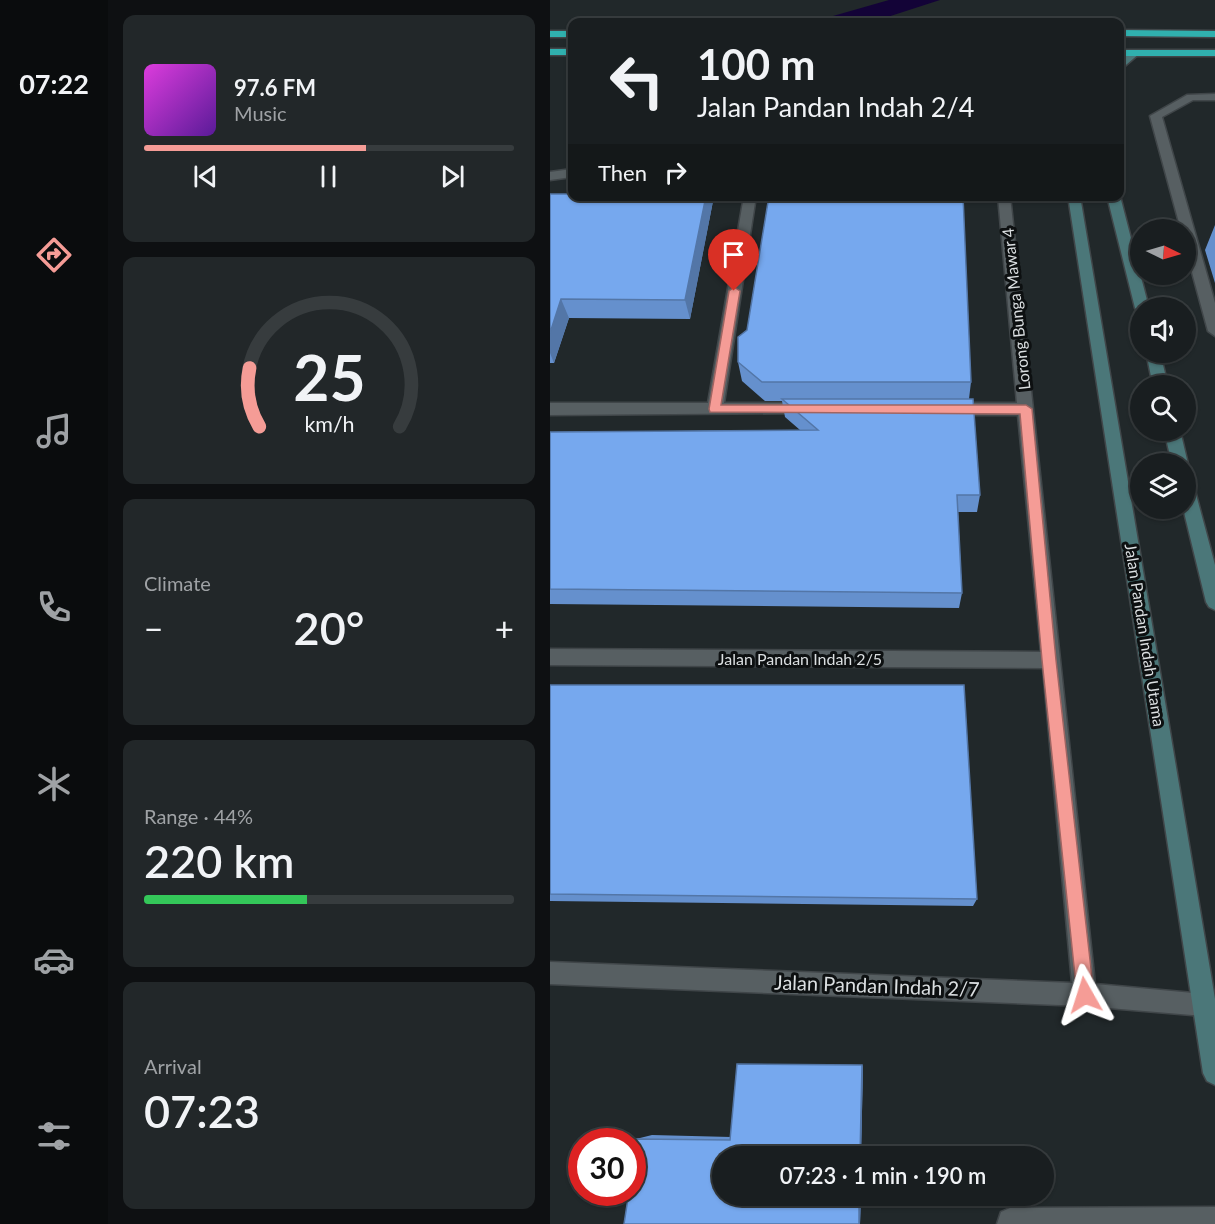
<!DOCTYPE html>
<meta charset="utf-8">
<style>
:root{--surface:#191e20;--page:#222729;--text:#f1f3f6;--muted:#9fa2a5;--line:#373c3e;--accent:#f59c96}
body{margin:0;font-family:Lato,sans-serif;background:var(--page);color:var(--text);height:100vh;display:flex;flex-direction:column;font-size:22px;white-space:nowrap}
*{box-sizing:border-box;margin:0}
p{font-size:20px;color:var(--muted)}
.icon{flex:none;width:33px;height:33px;fill:none;stroke:currentColor;stroke-width:2;stroke-linecap:round;stroke-linejoin:round}
.map{position:relative;flex:1;overflow:hidden}
.drawer{display:flex;flex-direction:column;gap:15px;padding:15px;background:#0e1012;width:442px}
.drawer>*{flex:none}
.banner{position:absolute;left:18px;top:18px;width:556px;height:183px;border-radius:12px;box-shadow:0 2px 4px #0004,0 0 0 2px var(--line);background:#191e20;color:var(--text);overflow:hidden}
.needle{width:39px;rotate:95deg}
.buttons{position:absolute;left:580px;top:219px;display:grid;gap:12px}
.buttons a{display:grid;place-items:center;width:66px;height:66px;border-radius:50%;background:var(--surface);box-shadow:0 2px 4px #0004,0 0 0 2px var(--line);font-size:30px}
.speed{position:absolute;left:18px;top:1128px;display:flex;gap:12px;font-size:30px;font-weight:700;text-align:center}
.speed>*{display:grid;place-content:center;width:78px;height:78px;border-radius:50%;background:var(--surface);box-shadow:0 2px 4px #0004,0 0 0 2px var(--line);line-height:1}
.speed .limit{border:9px solid #d22;background:#fff;color:#111}
.pin{position:absolute;display:grid;place-items:center;width:51px;height:51px;color:#fff;margin:-62px -26px;border-radius:50% 50% 50% 0;rotate:-45deg;box-shadow:0 0 6px #0007}
.pin .icon{rotate:45deg}
.me{position:absolute;width:66px;margin:-33px;rotate:354deg;stroke-linejoin:round;filter:drop-shadow(0 0 4px #0008)}
.turn{display:flex;align-items:center;gap:21px;height:126px;padding:0 30px;font-size:27px}
.turn .icon{width:78px;height:78px;stroke-width:2.5}
.turn b{display:block;font-size:42px;line-height:51px}
.then{display:flex;align-items:center;height:57px;padding:0 30px;background:#0003;gap:12px;font-size:22px}
.big{font-size:45px;font-weight:600;line-height:1.1}
.drawer .widget{flex:1;display:flex;flex-direction:column;justify-content:center;gap:9px;min-width:0;padding:0 21px;border-radius:12px;background:var(--page)}
.drawer .dial{align-items:center;gap:0}
.dial svg{height:156px;overflow:visible;fill:none;stroke:var(--line);stroke-width:7;stroke-linecap:round;text-anchor:middle}
.dial text{fill:var(--text);stroke:none}
.song{display:flex;align-items:center;gap:18px}
.cover{width:72px;height:72px;border-radius:9px;background:linear-gradient(135deg,hsl(300 70% 55%),hsl(270 70% 35%))}
.played{height:6px;border-radius:3px;background:linear-gradient(90deg,var(--accent) 60%,var(--line) 60%)}
.keys{display:flex;justify-content:space-around;direction:ltr}
.heat{display:flex;justify-content:space-between;align-items:center;font-size:33px;direction:ltr}
.charge{height:9px;border-radius:4px;background:linear-gradient(90deg,#34c759 44%,var(--line) 0)}
.trip{position:absolute;left:162px;top:1146px;width:342px;height:60px;border-radius:30px;background:var(--surface);box-shadow:0 2px 4px #0004,0 0 0 2px var(--line);font-weight:600;line-height:60px;text-align:center}
main{display:flex;flex:1;min-height:0}
.menu{display:flex;flex-direction:column;width:108px;justify-content:space-around;align-items:center;background:#0a0c0d;color:var(--muted)}
.menu .icon{width:42px;height:42px}
.menu .current{color:var(--accent)}
.menu b{font-size:27px;color:var(--text)}
.map>svg:first-child{display:block}
</style>
<main>
<nav class="menu">
<b>07:22</b>
<svg class="icon current" aria-label="directions" viewBox="0 0 24 24"><path d="M12 3l9 9-9 9-9-9zM9 14v-3h6M13 9l2 2-2 2"/></svg>
<svg class="icon" aria-label="music" viewBox="0 0 24 24"><path d="M9 18V5l10-2v13"/><circle cx="6" cy="18" r="3"/><circle cx="16" cy="16" r="3"/></svg>
<svg class="icon" aria-label="phone" viewBox="0 0 24 24"><path d="M5 4h4l2 5-3 2q2 4 5 5l2-3 5 2v4C11 20 4 13 5 4z"/></svg>
<svg class="icon" aria-label="climate" viewBox="0 0 24 24"><path d="M12 3v18M4 7l16 10M4 17L20 7"/></svg>
<svg class="icon" aria-label="car" viewBox="0 0 24 24"><path d="M5 17H2v-5l4-1 3-4h7l3 4 3 1v5h-3M9 17h6M6 11h13"/><circle cx="7" cy="17" r="2"/><circle cx="17" cy="17" r="2"/></svg>
<svg class="icon" aria-label="filters" viewBox="0 0 24 24"><path d="M4 7h16M4 17h16"/><circle cx="9" cy="7" r="2"/><circle cx="15" cy="17" r="2"/></svg>
</nav>
<section class="drawer">
<div class="widget">
<div class="song"><i class="cover"></i><div><b>97.6 FM</b><p>Music</p></div></div>
<div class="played"></div>
<div class="keys"><svg class="icon" aria-label="previous" viewBox="0 0 24 24"><path d="M18 5L8 12l10 7zM5 5v14"/></svg><svg class="icon" aria-label="pause" viewBox="0 0 24 24"><path d="M8 5v14M16 5v14"/></svg><svg class="icon" aria-label="next" viewBox="0 0 24 24"><path d="M6 5l10 7-10 7zM19 5v14"/></svg></div>
</div>
<div class="widget dial"><svg viewBox="0 0 100 80">
<path d="M14 69A42 42 0 1 1 86 69"/>
<path d="M14 69A42 42 0 0 1 9 39" stroke="#f59c96"/>
<text x="50" y="56" font-size="32" font-weight="700">25</text>
<text x="50" y="72" font-size="11">km/h</text>
</svg></div>
<div class="widget"><p>Climate</p>
<div class="heat"><a>−</a><b class="big">20°</b><a>+</a></div>
</div>
<div class="widget"><p>Range · 44%</p><b class="big">220 km</b><div class="charge"></div></div>
<div class="widget"><p>Arrival</p><b class="big">07:23</b></div>
</section>
<div class="map">
<svg width="665" height="1224" viewBox="0 0 665 1224">
<rect width="100%" height="100%" fill="#21282a"/>
<path fill="#130337" d="M339 0H390L322 22H262Z"/>
<g fill="none" stroke-linecap="round" stroke-linejoin="round">
<defs>
<path id="lane" d="M665 94V100H643L612 117 665 303V336L658 331 636 250V230H631L600 116 637 95Z
M665 1207V1224H447L451 1212 460 1208Z"/>
<path id="street" d="M22 169V177L0 180V172Z
M194 196H206L174 403H258L263 405 266 409 263 413 0 415V403H158Z
M448 196H460L545 984 654 994 662 997 665 1003 662 1013 654 1016 535 1006 0 984V962L522 983 493 668 0 665V649L491 652 468 415H400L392 409 400 403H467Z"/>
<path id="secondary" d="M581 51 590 53 570 70V61Z
M518 196H530L665 999V1085L657 1081 653 1073Z
M557 196H570L599 308H591V313L585 308Z
M596 352H610L618 386H603Z
M614 430H630L638 464 636 468V464H622Z
M636 481 642 482 644 487 665 565V610L659 607 656 602 633 508H636Z"/>
<path id="highway" d="M570 30 665 31V37L570 36Z
M0 31H22V37H0Z
M0 49H22V55H0Z
M570 50H665V56H570Z"/>
</defs>
<use href="#lane" stroke="#404649" stroke-width="3"/>
<use href="#street" stroke="#404649" stroke-width="3"/>
<use href="#secondary" stroke="#404649" stroke-width="3"/>
<use href="#highway" stroke="#404649" stroke-width="3"/>
<use href="#lane" fill="#575f62" fill-rule="evenodd"/>
<use href="#street" fill="#575f62" fill-rule="evenodd"/>
<use href="#secondary" fill="#4b7779" fill-rule="evenodd"/>
<use href="#highway" fill="#30b0ae" fill-rule="evenodd"/>
</g>
<path fill="#6590cd" d="M0 194 164 196 140 319 19 318 4 363H0Z
M665 225V283L655 250Z
M188 362 421 382 419 399 430 495 427 512H408L412 593 409 608 0 604V432L250 430 235 417 232 401H215L192 381Z
M0 685 427 899 423 906 0 901Z
M187 1064 312 1065 313 1067 311 1156H172V1196H311L310 1224H74L79 1192H82V1165L86 1139 102 1135 181 1137Z"/>
<path fill="#5376a7" d="M156 196H164L140 319 135 300Z
M11 299 19 318 4 363 0 353V333Z
M312 1065 313 1067 311 1156H310Z
M309 1196H311L310 1224H309Z"/>
<path fill="#76a8ee" stroke="#5376a7" stroke-width="1.5" d="M0 194H22V196H156L135 300 11 299 0 333Z
M219 196H413L421 382H212L188 362V337L197 330Z
M232 399H423L430 495H407L412 593 0 589V432L268 430Z
M0 685H414L427 899 0 894Z
M187 1064 312 1065 310 1156H172V1196H309V1224H74L79 1192H82V1165L86 1139 180 1140Z"/>
<path fill="#f59c96" stroke="#9f6562" stroke-width="1.5" d="M184 287 190 291 171 405H476L482 409 506 660 544 995 541 1001 535 1003 529 1001 527 995 492 660 470 414 160 412 159 409 179 291Z"/>
<g text-anchor="middle" stroke-width="6" stroke-linejoin="round" paint-order="stroke">
<g font-size="16" fill="#dbdfe1" stroke="#0d1011">
<text transform="translate(466 309) rotate(-96)" y="6">Lorong Bunga Mawar 4</text>
<text transform="translate(595 635) rotate(81)" y="6">Jalan Pandan Indah Utama</text>
<text x="250" y="665">Jalan Pandan Indah 2/5</text>
</g>
<g font-size="20" fill="#dbdfe1" stroke="#0d1011">
<text transform="translate(327 986) rotate(2)" y="7">Jalan Pandan Indah 2/7</text>
</g>
</g>
</svg>
<div class="buttons">
<a><svg class="needle" viewBox="-14 -14 28 28"><path d="M0-13l5 13h-10z" fill="#e53935"/><path d="M0 13l5-13h-10z" fill="#9fa2a5"/></svg></a>
<a><svg class="icon" aria-label="sound" viewBox="0 0 24 24"><path d="M4 9h4l5-4v14l-5-4H4zM17 9q2 3 0 6"/></svg></a>
<a><svg class="icon" aria-label="search" viewBox="0 0 24 24"><circle cx="10" cy="10" r="6"/><path d="M15 15l6 6"/></svg></a>
<a><svg class="icon" aria-label="layers" viewBox="0 0 24 24"><path d="M12 4l9 5-9 5-9-5zM3 14l9 5 9-5"/></svg></a>
</div>
<div class="speed"><div class="limit">30</div></div>
<div class="pin" style="left:184px;top:291px;background:#d93025"><svg class="icon" aria-label="arrive" viewBox="0 0 24 24"><path d="M6 21V4h12l-3 4 3 4H6"/></svg></div>
<svg class="me" style="left:535px;top:995px" viewBox="-20 -20 40 40"><path d="M0-17L14 15 0 8-14 15z" fill="#f59c96" stroke="#fff" stroke-width="4"/></svg>
<div class="trip">07:23 · 1 min · 190 m</div>
<div class="banner">
<div class="turn"><svg class="icon" aria-label="left" viewBox="0 0 24 24"><path d="M17 20v-9H6M10 6l-5 5 5 5"/></svg><div><b>100 m</b>Jalan Pandan Indah 2/4</div></div>
<div class="then">Then<svg class="icon" aria-label="right" viewBox="0 0 24 24"><path d="M7 20v-9h11M14 6l5 5-5 5"/></svg></div>
</div>
</div>
</main>
